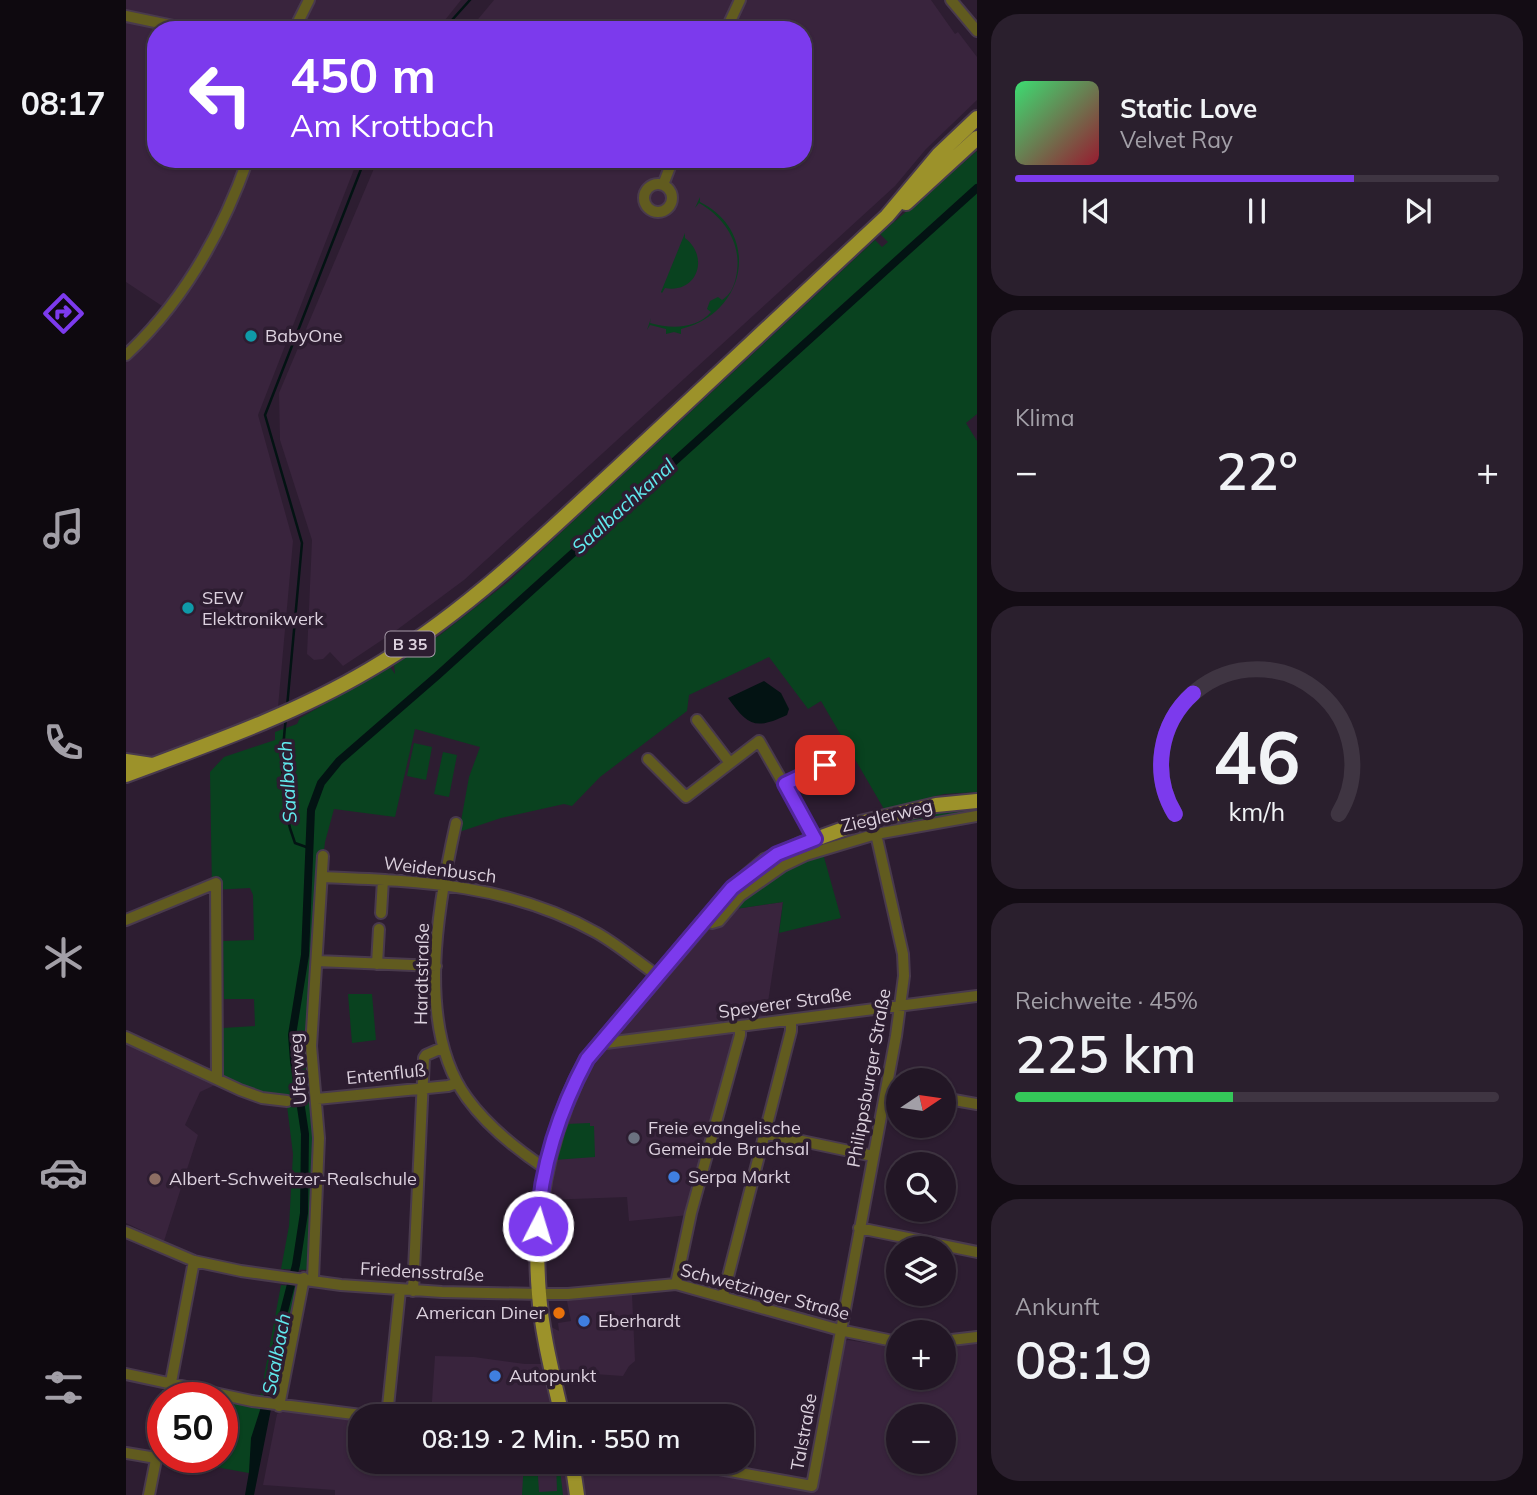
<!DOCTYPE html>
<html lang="de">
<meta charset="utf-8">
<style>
:root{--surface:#221625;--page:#2a1f2d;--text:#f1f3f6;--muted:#a29fa7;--line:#3f3542;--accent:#7c3aed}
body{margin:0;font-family:Mulish,sans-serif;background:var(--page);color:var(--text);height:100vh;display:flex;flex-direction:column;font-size:26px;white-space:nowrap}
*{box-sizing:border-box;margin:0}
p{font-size:23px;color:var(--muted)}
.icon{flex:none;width:38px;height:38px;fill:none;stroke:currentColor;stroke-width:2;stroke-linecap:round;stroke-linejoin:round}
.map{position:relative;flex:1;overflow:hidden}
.drawer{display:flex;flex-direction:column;gap:14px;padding:14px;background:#130c14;width:560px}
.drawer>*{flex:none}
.hud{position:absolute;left:21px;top:21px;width:665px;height:147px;border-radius:28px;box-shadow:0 2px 5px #0004,0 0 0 2px var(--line);background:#7c3aed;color:#fff;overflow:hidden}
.needle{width:46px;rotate:77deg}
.fabs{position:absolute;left:760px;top:1068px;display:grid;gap:14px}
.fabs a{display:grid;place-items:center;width:70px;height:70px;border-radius:50%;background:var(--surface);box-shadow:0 2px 5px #0004,0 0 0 2px var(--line);font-size:35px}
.speed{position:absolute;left:21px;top:1382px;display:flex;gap:14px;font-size:35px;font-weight:700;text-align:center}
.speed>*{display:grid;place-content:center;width:91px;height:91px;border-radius:50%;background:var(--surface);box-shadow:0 2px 5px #0004,0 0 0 2px var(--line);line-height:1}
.speed .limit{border:10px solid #d22;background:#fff;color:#111}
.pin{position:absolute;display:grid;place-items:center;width:60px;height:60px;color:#fff;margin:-30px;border-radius:14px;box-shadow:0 4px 10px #0006}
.me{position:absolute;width:77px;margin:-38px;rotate:5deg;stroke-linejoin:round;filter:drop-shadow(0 0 5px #0008)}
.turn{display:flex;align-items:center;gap:24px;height:147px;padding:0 28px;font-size:32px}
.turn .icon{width:91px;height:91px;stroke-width:2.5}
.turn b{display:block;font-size:49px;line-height:60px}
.big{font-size:52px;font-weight:600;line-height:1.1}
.drawer .card{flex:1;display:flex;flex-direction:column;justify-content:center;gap:10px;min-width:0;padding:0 24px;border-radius:28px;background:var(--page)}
.drawer .dial{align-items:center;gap:0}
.dial svg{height:182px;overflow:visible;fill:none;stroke:var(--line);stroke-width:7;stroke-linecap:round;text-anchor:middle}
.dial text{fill:var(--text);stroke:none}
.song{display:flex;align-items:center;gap:21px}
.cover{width:84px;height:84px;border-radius:10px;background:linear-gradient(135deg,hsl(140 70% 55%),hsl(350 70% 35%))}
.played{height:7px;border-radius:4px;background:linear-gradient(90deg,var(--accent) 70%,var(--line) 70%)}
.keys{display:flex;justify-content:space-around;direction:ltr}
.heat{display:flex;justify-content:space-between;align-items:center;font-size:38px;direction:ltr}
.charge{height:10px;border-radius:5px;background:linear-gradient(90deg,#34c759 45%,var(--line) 0)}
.trip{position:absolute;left:222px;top:1404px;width:406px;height:70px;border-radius:28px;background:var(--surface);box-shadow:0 2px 5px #0004,0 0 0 2px var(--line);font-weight:600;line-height:70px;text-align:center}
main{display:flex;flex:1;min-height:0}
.tabs{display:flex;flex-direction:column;width:126px;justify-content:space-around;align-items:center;background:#0e090f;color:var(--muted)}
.tabs .icon{width:49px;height:49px}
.tabs .selected{color:var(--accent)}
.tabs b{font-size:32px;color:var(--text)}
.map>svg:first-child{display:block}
</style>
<main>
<nav class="tabs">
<b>08:17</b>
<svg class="icon selected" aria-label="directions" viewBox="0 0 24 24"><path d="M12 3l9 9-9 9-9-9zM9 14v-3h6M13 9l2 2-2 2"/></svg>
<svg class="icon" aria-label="music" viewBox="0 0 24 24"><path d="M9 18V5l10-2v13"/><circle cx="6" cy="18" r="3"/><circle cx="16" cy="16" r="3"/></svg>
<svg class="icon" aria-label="phone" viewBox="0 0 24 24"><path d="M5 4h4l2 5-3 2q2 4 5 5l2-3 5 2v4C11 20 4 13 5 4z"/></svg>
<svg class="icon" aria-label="climate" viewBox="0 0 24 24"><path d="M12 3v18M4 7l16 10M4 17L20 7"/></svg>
<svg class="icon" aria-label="car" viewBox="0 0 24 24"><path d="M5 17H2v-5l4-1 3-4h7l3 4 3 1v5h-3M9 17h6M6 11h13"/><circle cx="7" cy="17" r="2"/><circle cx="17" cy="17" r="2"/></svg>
<svg class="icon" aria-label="filters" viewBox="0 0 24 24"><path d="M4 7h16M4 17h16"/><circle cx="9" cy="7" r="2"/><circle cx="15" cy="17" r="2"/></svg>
</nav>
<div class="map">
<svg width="851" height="1495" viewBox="0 0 851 1495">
<rect width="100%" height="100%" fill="#2d1d31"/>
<path fill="#39243d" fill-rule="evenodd" d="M0 0H335L311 30H30V159H232L132 415 167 541 152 707 26 761 0 756V355L42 310 0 282Z
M368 0H805L829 34 832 32 851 57V100L800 149 769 186 338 580 268 632 217 666 204 652 197 659 188 660 181 654 186 540 154 440 153 393 252 159H677V30H343Z
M657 902 638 1029 608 1034 563 1215 503 1221 501 1197 419 1200 441 1115 472 1051 575 932 608 909Z
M0 1041 89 1085 74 1092 59 1125 72 1135 38 1241 0 1223Z
M506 1294 509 1361 503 1366 497 1376 454 1373 436 1376 425 1327 433 1331 432 1323 445 1321 441 1301Z
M722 1340 772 1348V1377H817V1347L851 1342V1495H209V1490L137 1485 151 1414 159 1410 234 1417V1461H522L688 1492 695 1464 716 1343ZM772 1416H817V1461H772Z
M309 1356 348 1357 399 1364H417L426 1416H305Z"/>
<path fill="#09421f" d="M851 151V414L840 423 851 441V792L818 794 758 809 695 701 682 709 643 657 563 695 561 711 474 777 446 806 438 804 375 818 333 832 343 777 354 747 289 729 269 817 208 809 199 842 195 876 184 1018 190 1123 185 1270 155 1269 163 1226 167 1154 160 1098 128 1090 97 1075V1028L129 1026 128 999H98L97 941 128 940 127 895 124 888 86 890 84 772 98 757 149 740V732L171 724 174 718 264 667 269 674 268 665 314 635 382 582 749 240 756 247 762 242 754 234Z
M574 197V202C636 233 620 314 555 329V334L548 332 540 334V329L524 325 521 330 525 318 524 323C545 329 571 329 585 312L581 309 584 301 592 297 596 300C604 295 608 287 610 277 617 246 600 218 573 203L569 208Z
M559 233V238C584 257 571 294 539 288L536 293 535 292Z
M288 743 306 747 300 780 281 776Z
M317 752 331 755 323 797 308 794Z
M851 801V816L696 850 715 918 653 933 657 902 603 910 606 889 689 839Z
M222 994H246L250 1040 226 1043Z
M464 1123V1126H468L469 1157 428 1160 440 1124Z
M155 1285 173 1287 152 1401 134 1398Z
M96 1398 140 1408 128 1474 41 1458H96Z
M398 1461H411L413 1492 431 1491 430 1461H433L437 1495H396Z"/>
<path fill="#031313" d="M638 681 655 693 663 709 661 715C629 730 622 726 602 698Z
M135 1407 145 1409 128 1495H119L123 1472 125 1438Z"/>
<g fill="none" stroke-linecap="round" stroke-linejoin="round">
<path stroke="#031313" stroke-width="2.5" d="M317 30 344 0
M161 707 176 543 139 415 239 159
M160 717C155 761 153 802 169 843L183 848"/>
<path stroke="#031313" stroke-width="8" d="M140 1406 155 1323 170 1265 178 1213 179 1134 168 1061 166 1035 179 955 185 810 195 783 213 761 312 675 851 188"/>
<defs>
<path id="minor" d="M825 0 851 31
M0 16 67 30
M168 30 183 0
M600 30 614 0
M518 198a14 14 0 1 1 28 0a14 14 0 1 1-28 0Z
M537 185 547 159
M0 355C58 301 96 233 122 159
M571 720 604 763
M522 759 560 797 633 741 689 839
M659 784 719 755
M330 823C312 904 289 1027 341 1098 362 1127 390 1149 420 1169
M197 877C294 881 384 884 471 933 492 945 512 962 532 976
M255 913 257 880
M579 919 586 923 593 921 614 896 657 866 680 855 750 834 851 816
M0 920 90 883 91 1078
M191 961 310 966
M251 964 253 929
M0 1037 114 1090 136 1098 161 1101
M472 1044 851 996
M817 1098 851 1104
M191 1099 322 1086 331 1083
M638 1133 747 1156
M733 1228 851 1252
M0 1232 68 1261 115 1271 215 1285 316 1292 413 1294H442L550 1284 714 1330 772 1342
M187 1279 193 1138 185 1046 197 856
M550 1284 565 1213 614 1035V1027
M287 1291 298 1058 300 1055 316 1048
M597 1296 665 1031V1020
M817 1341 851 1337
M0 1374 126 1401 243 1416
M42 1398 68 1261
M153 1406 178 1278
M261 1416 274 1290
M0 1453 30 1458
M549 1461 686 1486 770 1036 778 976 777 954 750 834
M23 1495 37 1424"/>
<path id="major" d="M780 203 851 138
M0 761 26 765
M0 775C83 744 167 715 243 670 336 616 411 542 489 470 580 385 670 301 761 216L813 154 851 118
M436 1416C427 1376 416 1334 413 1294 406 1212 422 1132 461 1059L606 889 639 861 676 844 734 823 810 805 851 801
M446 1461 451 1495"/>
</defs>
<use href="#minor" stroke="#493a4d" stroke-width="14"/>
<use href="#major" stroke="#493a4d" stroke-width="18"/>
<use href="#minor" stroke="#615b1f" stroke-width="10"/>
<use href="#major" stroke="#9c922a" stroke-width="14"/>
</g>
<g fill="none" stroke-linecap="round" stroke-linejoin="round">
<defs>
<path id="route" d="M412 1226C414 1168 434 1109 461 1059L606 888 651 854 689 839 659 784 699 765"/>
</defs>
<use href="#route" stroke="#51269a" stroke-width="18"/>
<use href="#route" stroke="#7c3aed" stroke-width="12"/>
</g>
<g fill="#0f9aa8" stroke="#2d1d31" stroke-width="2.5">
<circle cx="125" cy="336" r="7"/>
<circle cx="62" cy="608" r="7"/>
</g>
<circle fill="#6b7280" stroke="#2d1d31" stroke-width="2.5" cx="508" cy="1138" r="7"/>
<g fill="#3f7fe0" stroke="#2d1d31" stroke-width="2.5">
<circle cx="548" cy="1177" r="7"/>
<circle cx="458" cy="1321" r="7"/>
<circle cx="369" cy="1376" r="7"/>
</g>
<circle fill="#8d6e63" stroke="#2d1d31" stroke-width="2.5" cx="29" cy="1179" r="7"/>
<circle fill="#e8710a" stroke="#2d1d31" stroke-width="2.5" cx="433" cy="1313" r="7"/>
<g text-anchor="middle" stroke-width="7" stroke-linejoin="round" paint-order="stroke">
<rect fill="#2d1d31" stroke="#a89baa" stroke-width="2" x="259.5" y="631.5" width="49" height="25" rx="5"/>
<g font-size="16" font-weight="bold" fill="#dcd1de">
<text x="284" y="650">B 35</text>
</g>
<g font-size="18" fill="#dcd1de" stroke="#2d1d31" text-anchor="start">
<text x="139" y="342">BabyOne</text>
<text x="76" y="604">SEW<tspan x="76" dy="21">Elektronikwerk</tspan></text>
<text x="522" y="1134">Freie evangelische<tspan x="522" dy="21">Gemeinde Bruchsal</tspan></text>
<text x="562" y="1183">Serpa Markt</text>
<text x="43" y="1185">Albert-Schweitzer-Realschule</text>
<text x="419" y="1319" text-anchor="end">American Diner</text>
<text x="472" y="1327">Eberhardt</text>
<text x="383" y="1382">Autopunkt</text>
</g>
<g font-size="18" fill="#dcd1de" stroke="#2d1d31">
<text transform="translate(761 816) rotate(-13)" y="6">Zieglerweg</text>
<text transform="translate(314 870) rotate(7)" y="6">Weidenbusch</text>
<text transform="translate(296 974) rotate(-89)" y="6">Hardtstraße</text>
<text transform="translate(659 1003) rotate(-8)" y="6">Speyerer Straße</text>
<text transform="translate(172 1069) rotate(-94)" y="6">Uferweg</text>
<text transform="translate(260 1074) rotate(-6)" y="6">Entenfluß</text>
<text transform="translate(743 1078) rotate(-80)" y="6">Philippsburger Straße</text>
<text transform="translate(296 1272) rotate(3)" y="6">Friedensstraße</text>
<text transform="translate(639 1292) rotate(15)" y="6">Schwetzinger Straße</text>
<text transform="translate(678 1432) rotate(-80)" y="6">Talstraße</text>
</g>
<g font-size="19" font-style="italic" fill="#61ebef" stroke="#2d1d31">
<text transform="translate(497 506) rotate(-42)" y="7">Saalbachkanal</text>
<text transform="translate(161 782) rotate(-94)" y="7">Saalbach</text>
<text transform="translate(150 1354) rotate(-79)" y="7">Saalbach</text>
</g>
</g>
</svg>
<div class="fabs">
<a><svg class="needle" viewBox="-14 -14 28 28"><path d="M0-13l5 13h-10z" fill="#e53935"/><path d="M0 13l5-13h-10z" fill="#a29fa7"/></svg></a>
<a><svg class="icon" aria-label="search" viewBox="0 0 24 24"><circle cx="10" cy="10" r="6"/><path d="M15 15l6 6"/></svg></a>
<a><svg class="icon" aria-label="layers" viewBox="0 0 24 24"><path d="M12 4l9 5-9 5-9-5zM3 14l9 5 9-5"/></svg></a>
<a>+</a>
<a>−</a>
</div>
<div class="speed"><div class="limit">50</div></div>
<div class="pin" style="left:699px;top:765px;background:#d93025"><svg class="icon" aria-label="arrive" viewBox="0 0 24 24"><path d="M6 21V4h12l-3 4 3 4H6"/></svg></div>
<svg class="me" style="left:412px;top:1226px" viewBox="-20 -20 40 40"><circle r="17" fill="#7c3aed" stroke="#fff" stroke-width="3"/><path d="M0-11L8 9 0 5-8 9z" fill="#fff"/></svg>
<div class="trip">08:19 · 2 Min. · 550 m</div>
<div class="hud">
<div class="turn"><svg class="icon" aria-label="left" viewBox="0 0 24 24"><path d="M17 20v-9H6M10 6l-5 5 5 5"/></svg><div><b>450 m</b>Am Krottbach</div></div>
</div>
</div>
<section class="drawer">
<div class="card">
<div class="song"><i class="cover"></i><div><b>Static Love</b><p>Velvet Ray</p></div></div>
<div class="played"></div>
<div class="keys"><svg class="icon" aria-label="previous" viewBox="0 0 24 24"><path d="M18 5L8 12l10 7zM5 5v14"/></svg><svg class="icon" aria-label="pause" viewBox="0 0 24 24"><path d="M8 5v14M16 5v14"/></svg><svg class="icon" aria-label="next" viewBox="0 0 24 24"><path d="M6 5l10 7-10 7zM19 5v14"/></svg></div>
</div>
<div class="card"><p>Klima</p>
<div class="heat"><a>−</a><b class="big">22°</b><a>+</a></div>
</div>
<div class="card dial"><svg viewBox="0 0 100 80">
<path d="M14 69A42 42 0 1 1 86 69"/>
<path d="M14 69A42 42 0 0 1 22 16" stroke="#7c3aed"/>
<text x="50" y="56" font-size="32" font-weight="700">46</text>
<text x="50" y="72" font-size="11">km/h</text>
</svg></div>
<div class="card"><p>Reichweite · 45%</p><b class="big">225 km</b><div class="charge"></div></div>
<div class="card"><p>Ankunft</p><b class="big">08:19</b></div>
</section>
</main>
